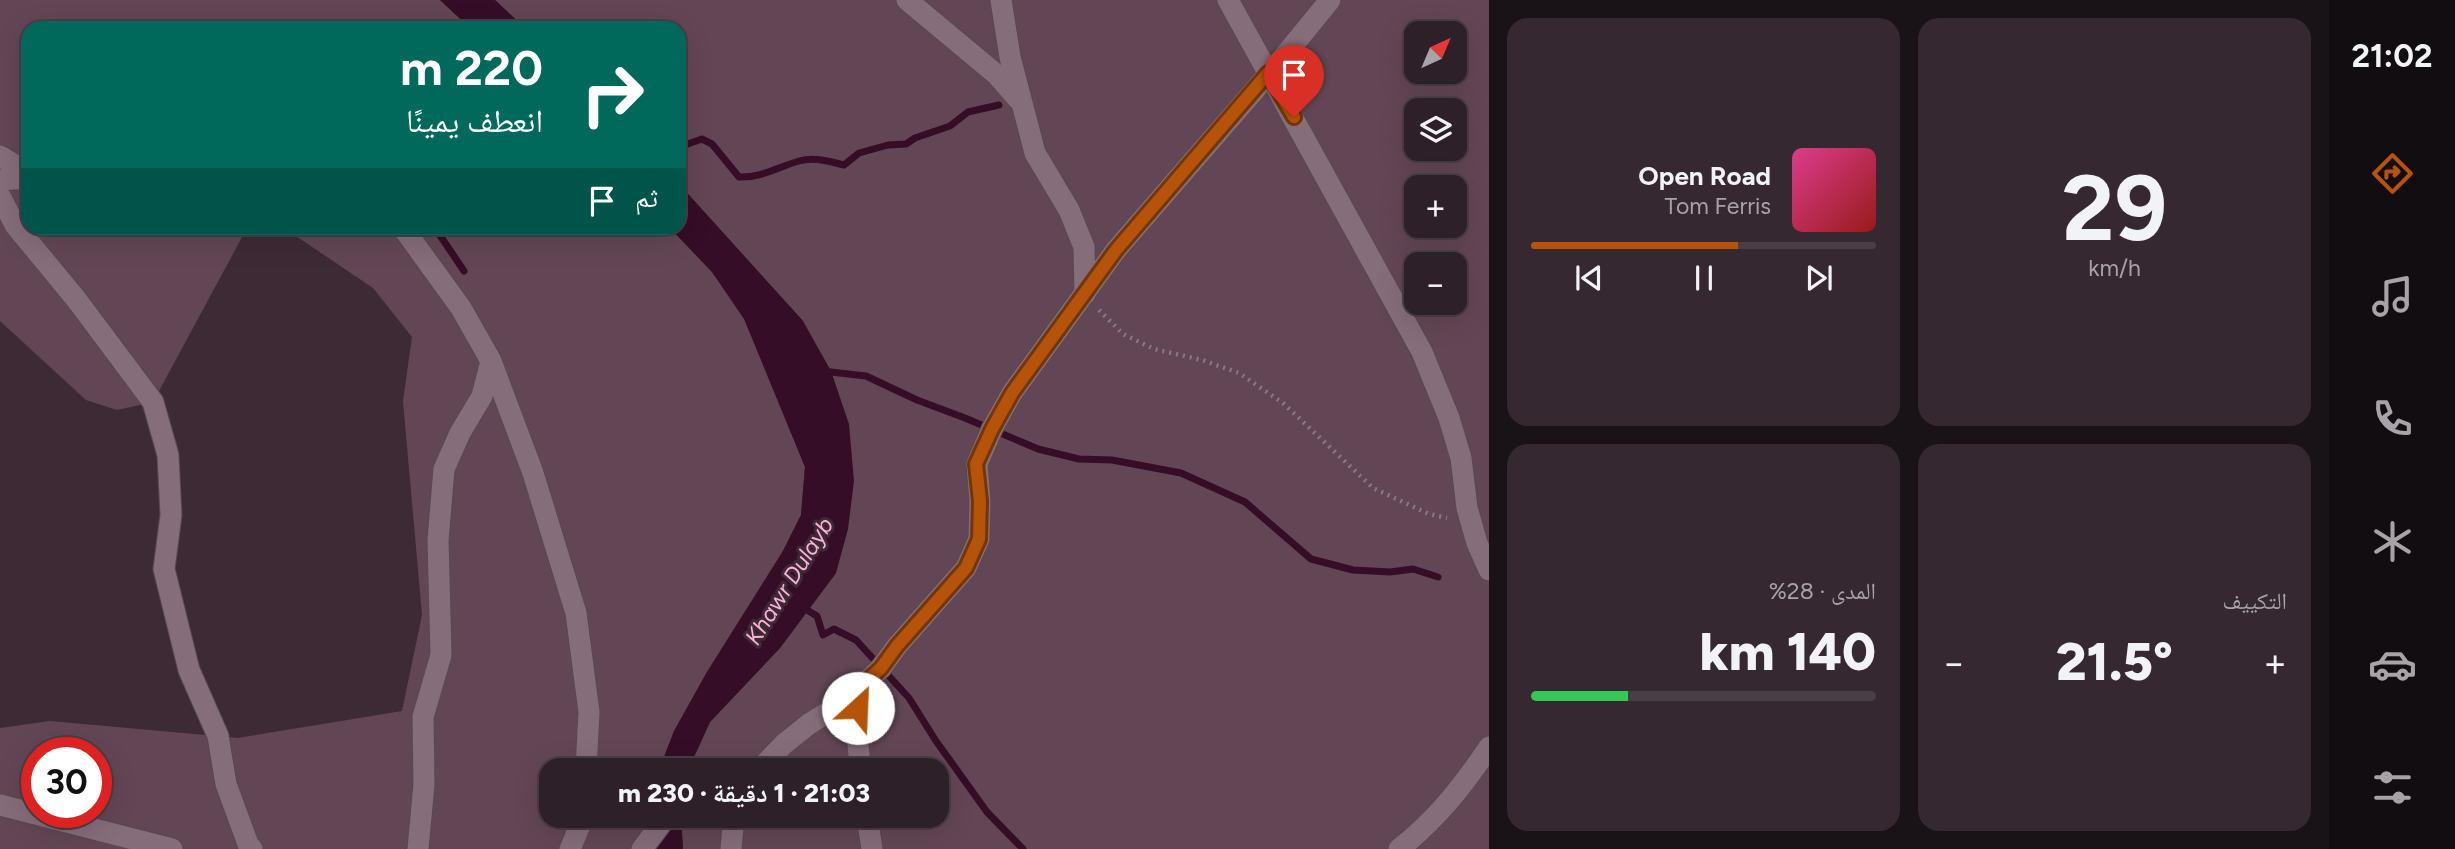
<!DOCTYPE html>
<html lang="ar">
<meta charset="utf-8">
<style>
:root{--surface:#2e2028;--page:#362830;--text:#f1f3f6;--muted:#a7a3a8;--line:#493e45;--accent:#b45309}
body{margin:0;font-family:Figtree,"Noto Naskh Arabic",sans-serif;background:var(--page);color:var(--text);direction:rtl;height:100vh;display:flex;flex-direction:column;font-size:26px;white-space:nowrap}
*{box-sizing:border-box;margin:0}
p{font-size:23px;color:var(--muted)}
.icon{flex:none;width:38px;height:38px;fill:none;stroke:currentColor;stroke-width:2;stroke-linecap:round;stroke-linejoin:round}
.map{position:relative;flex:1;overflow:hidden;direction:ltr}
.details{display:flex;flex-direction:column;gap:18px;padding:18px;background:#191216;width:840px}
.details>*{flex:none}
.banner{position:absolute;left:21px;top:21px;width:665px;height:214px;border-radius:21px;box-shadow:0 7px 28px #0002,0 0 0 2px var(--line);direction:rtl;background:#00695c;color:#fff;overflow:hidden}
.needle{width:46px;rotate:44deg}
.tools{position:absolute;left:1404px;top:21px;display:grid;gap:14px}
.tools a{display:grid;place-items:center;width:63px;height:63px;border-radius:14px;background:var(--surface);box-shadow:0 7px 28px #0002,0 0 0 2px var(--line);font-size:35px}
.speed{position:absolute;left:21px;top:737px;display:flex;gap:14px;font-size:35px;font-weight:700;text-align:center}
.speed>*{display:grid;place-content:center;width:91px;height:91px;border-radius:50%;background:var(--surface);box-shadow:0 7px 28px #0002,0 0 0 2px var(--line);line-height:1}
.speed .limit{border:10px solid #d22;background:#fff;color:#111}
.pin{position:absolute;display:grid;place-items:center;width:60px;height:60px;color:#fff;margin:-72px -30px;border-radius:50% 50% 50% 0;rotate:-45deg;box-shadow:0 0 7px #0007}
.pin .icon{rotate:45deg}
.me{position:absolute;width:77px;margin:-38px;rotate:25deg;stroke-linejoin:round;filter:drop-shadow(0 0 5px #0008)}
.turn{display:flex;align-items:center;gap:24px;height:147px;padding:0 28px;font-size:32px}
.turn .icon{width:91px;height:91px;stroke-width:2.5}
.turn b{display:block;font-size:49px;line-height:60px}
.then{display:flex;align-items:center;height:66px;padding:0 28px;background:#0003;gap:14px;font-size:26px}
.big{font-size:52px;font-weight:800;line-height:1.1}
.details .widget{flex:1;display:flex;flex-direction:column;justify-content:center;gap:10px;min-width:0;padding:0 24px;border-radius:21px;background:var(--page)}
.details .dial{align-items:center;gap:0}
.dial b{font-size:91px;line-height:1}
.song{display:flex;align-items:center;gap:21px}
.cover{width:84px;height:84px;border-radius:10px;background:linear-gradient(135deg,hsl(330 70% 55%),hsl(0 70% 35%))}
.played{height:7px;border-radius:4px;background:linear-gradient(90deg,var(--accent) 60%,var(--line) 60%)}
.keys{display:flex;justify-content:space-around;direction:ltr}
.heat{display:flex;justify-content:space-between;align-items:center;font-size:38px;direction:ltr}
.charge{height:10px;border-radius:5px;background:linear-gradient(90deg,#34c759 28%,var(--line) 0)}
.details .tiles{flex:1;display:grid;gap:18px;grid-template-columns:repeat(2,1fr)}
.trip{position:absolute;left:539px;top:758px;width:410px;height:70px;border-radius:21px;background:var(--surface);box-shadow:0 7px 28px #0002,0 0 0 2px var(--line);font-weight:800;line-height:70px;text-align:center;direction:rtl}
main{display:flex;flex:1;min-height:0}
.tab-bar{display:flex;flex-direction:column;width:126px;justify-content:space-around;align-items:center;background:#120d10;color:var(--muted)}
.tab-bar .icon{width:49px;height:49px}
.tab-bar .selected{color:var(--accent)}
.tab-bar b{font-size:32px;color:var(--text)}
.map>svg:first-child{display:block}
</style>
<main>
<nav class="tab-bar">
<b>21:02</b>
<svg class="icon selected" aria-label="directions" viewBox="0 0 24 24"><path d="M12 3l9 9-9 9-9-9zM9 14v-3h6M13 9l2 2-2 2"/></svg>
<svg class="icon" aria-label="music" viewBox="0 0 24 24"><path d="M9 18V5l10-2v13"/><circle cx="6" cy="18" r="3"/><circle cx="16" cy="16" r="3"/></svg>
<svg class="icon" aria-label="phone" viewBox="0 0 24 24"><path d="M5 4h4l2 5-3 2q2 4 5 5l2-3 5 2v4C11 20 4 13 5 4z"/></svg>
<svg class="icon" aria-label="climate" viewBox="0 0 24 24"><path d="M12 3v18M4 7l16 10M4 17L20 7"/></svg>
<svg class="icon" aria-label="car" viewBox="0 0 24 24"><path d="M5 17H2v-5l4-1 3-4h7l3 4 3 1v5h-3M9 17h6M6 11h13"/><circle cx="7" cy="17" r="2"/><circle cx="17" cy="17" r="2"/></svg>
<svg class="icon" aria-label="filters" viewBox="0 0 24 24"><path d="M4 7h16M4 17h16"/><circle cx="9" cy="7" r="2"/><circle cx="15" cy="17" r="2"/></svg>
</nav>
<section class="details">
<div class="tiles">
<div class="widget dial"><b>29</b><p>km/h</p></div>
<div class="widget">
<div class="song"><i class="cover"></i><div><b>Open Road</b><p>Tom Ferris</p></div></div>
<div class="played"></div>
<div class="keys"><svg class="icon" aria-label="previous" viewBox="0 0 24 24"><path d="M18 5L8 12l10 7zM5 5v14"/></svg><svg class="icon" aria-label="pause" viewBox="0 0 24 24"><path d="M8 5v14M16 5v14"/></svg><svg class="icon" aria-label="next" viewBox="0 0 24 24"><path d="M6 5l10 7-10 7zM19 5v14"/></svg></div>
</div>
<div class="widget"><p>التكييف</p>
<div class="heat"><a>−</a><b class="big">21.5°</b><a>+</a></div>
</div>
<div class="widget"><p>المدى · 28%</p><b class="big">140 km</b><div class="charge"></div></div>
</div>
</section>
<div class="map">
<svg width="1489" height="849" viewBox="0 0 1489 849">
<rect width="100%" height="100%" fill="#3e2a35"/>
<path fill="#634655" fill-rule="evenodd" d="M0 0H440L470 28H28V228H247L153 402 117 410 86 400 0 321Z
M495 0H1489V849H683L681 816H936V770H688L710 722 780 648 836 573 803 321 679 184V28H525ZM1416 33H1454V72H1416ZM1416 110H1454V149H1416ZM1416 187H1454V226H1416ZM1416 264H1454V303H1416Z
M284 228H670L712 272 745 319 805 467 801 515 783 551 707 672 674 731 659 770H551V816H647L643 849H0V728L50 721 238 738 402 711 422 615 403 401 412 337 373 288ZM37 752H96V812H37Z"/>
<path fill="#350d26" d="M440 0H495L525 28H470Z
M679 184 803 321 831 371 849 424 854 481 848 529 836 573 780 648 710 722 688 770H659L674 731 707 672 783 551 801 515 805 467 744 319 712 272 670 228H679Z
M647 816H681L683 849H643Z"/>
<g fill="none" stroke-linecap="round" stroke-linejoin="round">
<path stroke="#350d26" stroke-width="7" d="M679 147 702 139 712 144 739 177C761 178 778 167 799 161 814 157 829 161 844 165L859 153 888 145 906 144 915 138 950 126 968 112 999 105
M435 228 464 271
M822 371 866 376 917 400 965 418 1038 449 1079 459 1112 460 1181 473 1245 502 1311 559 1353 570 1390 572 1413 569 1438 577
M802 607 817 616 823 635 834 629 856 640 909 698 936 741 987 812 1023 849"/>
<defs>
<path id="minor" d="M907 0 997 75 1018 99
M1001 0 1010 57 1035 153 1069 210 1084 247 1085 294
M1228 0 1422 352 1449 418 1461 458 1467 508 1477 543 1489 570
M0 156 28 173
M0 180 28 178
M0 196 15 225 76 299 153 402 168 455 171 515 164 569 189 670 218 736 226 784 248 844 252 849
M403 228 461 308 491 361 533 473 576 613 589 712 586 770
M759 770 784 744 809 724 847 700 881 668 897 646 966 568 979 539 980 501 977 464 992 429 1012 393 1116 250 1286 54 1330 0
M861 770C856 737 855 715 866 684
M0 805 172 849
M867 816 872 849
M418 849 424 784 423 717 441 655 438 540 444 469 460 433 482 396 491 361
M570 849 584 816
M642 849 667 816
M731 849 734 816
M1399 849C1436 820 1463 786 1489 747"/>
</defs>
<use href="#minor" stroke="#594851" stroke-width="23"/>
<path stroke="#897982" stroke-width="4.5" stroke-dasharray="2 5" stroke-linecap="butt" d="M1099 310 1123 334 1154 349 1202 360 1239 373 1283 403 1373 488 1429 514 1447 518"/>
<use href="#minor" stroke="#856d79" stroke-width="21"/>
</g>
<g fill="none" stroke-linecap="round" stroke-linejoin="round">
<defs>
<path id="route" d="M858 708 866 682 881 668 897 646 966 568 979 539 980 501 976 464 992 429 1012 393 1116 250 1268 73 1294 117"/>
</defs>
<use href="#route" stroke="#753606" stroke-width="18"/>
<use href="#route" stroke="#b45309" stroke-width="12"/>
</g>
<g text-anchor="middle" stroke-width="6" stroke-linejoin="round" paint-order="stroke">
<g font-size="23" font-style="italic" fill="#fcb0d9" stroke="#3e2a35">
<text transform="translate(789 581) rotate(-58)" y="8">Khawr Dulayb</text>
</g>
</g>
</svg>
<div class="tools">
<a><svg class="needle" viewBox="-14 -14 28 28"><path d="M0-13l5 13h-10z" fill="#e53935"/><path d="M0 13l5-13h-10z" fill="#a7a3a8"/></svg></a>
<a><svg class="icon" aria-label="layers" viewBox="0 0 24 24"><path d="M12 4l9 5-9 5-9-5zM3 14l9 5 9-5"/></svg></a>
<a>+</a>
<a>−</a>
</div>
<div class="speed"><div class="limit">30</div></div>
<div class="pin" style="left:1294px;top:117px;background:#d93025"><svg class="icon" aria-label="arrive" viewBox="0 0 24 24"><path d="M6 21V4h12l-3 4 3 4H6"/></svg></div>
<svg class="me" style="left:858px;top:708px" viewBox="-20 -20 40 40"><circle r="19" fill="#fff"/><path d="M0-13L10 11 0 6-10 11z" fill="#b45309"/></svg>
<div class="trip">21:03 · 1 دقيقة · 230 m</div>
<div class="banner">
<div class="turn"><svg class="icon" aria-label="right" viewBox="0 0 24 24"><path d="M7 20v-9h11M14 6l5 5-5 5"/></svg><div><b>220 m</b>انعطف يمينًا</div></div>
<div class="then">ثم<svg class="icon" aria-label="arrive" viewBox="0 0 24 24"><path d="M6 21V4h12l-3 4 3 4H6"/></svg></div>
</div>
</div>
</main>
